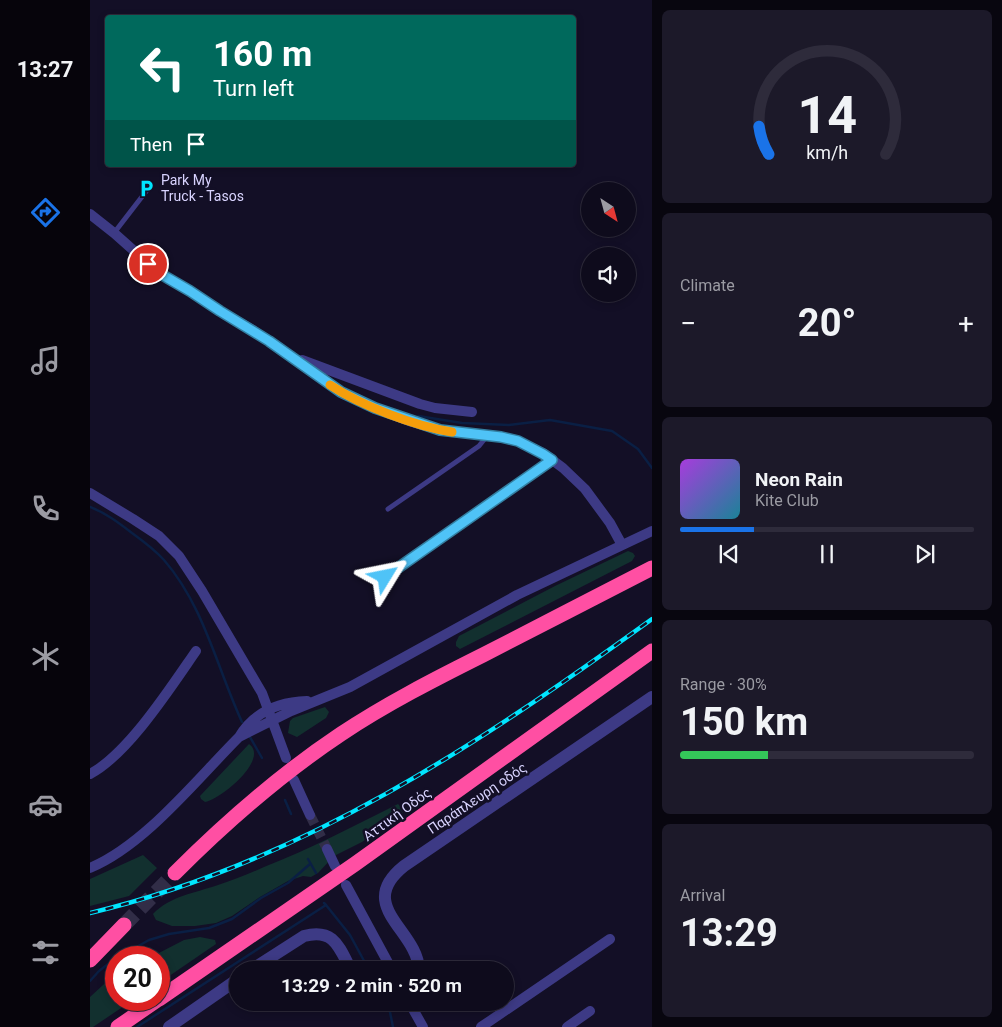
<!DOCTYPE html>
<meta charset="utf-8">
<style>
:root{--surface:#0e0b1c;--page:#1c1929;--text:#f1f3f6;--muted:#9b9ba3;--line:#2e2b3b;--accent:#1a73e8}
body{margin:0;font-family:Roboto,sans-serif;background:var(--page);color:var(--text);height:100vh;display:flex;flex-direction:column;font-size:19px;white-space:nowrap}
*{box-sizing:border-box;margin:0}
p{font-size:16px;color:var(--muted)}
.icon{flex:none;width:28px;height:28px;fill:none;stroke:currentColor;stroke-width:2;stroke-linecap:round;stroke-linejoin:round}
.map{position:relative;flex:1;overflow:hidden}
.side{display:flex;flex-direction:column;gap:10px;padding:10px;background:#08060f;width:350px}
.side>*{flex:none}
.top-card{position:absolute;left:15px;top:15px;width:471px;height:152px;border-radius:5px;box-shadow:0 2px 8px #0003,0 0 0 1px var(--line);background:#00695c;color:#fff;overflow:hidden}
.needle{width:32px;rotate:144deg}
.controls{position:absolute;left:491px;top:182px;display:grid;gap:10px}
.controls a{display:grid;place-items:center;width:55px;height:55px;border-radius:50%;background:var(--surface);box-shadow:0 2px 8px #0003,0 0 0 1px var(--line);font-size:25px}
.speed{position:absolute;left:15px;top:946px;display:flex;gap:10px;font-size:25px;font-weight:700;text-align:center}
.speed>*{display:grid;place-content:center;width:65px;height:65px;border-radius:50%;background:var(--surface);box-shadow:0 2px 8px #0003,0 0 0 1px var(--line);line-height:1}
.speed .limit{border:8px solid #d22;background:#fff;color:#111}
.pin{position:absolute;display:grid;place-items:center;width:42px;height:42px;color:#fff;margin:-21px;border:2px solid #fff;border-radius:50%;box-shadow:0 1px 5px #0007}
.me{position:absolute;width:55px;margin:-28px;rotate:55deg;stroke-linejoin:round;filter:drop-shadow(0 0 4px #0008)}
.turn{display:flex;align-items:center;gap:18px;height:105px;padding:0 25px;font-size:22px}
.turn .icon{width:65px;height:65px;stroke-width:2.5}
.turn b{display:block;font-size:35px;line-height:42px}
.then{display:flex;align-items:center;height:48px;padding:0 25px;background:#0003;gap:10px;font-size:19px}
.big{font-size:38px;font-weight:700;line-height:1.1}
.side .card{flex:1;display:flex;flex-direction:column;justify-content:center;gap:8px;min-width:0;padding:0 18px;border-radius:8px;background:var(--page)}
.side .dial{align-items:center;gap:0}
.dial svg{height:130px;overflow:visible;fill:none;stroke:var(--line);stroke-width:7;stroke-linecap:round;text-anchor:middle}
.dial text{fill:var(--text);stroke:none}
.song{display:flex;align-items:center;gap:15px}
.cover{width:60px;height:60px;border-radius:8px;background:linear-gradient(135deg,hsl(280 70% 55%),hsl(190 70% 35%))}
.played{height:5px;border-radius:2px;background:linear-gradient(90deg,var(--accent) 25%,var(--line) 25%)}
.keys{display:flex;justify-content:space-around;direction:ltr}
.heat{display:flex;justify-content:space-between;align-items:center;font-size:28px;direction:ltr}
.charge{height:8px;border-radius:4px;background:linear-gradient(90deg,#34c759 30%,var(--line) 0)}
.trip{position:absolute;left:139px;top:961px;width:285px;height:50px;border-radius:25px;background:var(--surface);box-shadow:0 2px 8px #0003,0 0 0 1px var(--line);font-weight:700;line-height:50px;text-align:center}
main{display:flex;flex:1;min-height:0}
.tab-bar{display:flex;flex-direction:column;width:90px;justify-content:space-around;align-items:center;background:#06040b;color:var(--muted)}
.tab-bar .icon{width:35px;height:35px}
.tab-bar .selected{color:var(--accent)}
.tab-bar b{font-size:22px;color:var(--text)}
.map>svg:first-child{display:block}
</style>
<main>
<nav class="tab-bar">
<b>13:27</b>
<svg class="icon selected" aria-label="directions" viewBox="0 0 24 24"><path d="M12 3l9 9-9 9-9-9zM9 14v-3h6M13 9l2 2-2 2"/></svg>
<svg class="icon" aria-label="music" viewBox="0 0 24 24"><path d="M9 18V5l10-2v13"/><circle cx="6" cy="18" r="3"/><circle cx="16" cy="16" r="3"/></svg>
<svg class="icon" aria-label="phone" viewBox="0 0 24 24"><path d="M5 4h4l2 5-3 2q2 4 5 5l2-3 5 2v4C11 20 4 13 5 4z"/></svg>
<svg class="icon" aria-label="climate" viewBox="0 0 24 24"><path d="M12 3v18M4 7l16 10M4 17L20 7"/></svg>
<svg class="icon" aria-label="car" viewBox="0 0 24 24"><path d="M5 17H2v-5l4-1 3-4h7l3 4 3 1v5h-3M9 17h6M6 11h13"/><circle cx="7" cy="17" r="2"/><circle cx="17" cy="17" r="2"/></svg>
<svg class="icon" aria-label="filters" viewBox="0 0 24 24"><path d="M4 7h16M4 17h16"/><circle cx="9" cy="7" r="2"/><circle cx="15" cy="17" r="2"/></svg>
</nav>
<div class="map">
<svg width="562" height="1027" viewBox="0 0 562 1027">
<rect width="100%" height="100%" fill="#130f26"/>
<path fill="#12302f" d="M538 551 543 553 545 556 542 561 370 649 366 646V642L369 636 465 586Z
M235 707 239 712 236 718 207 737 198 733 200 721 203 718Z
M159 744C180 759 130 800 115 802L111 799 110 796Z
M308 804 314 810 312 815 272 842 244 856 228 873 221 877 213 876 198 881 170 897 142 916 126 923 105 926H82L66 920 63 914C80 896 105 893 128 885 143 880 159 874 174 867 220 849 264 826 308 804Z
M53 855 67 868 39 896 0 906V879Z
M110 937 125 940 126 944 69 983V958L50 957 65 955 94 940Z
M26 973V1000H43L3 1027H0V997Z"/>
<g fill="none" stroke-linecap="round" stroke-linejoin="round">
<path stroke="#0a1f44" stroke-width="2.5" d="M328 416 372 423 419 425 460 420 522 431 548 449 562 468
M0 507C16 513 29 523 42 533 53 541 65 550 74 560 114 606 127 668 152 722
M160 737 172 758
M195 800 201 814
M218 859 226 873
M236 905 260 935 279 970
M27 958 59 940 79 934 119 928 142 919 171 898 198 883 220 864
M0 981 9 971 26 958
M300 1012 303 1027
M47 1027 236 905 234 903"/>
<path stroke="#312d47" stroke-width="10" stroke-dasharray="10 5" stroke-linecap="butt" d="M220 815 237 849"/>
<path stroke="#312d47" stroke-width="15" stroke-dasharray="15 8" stroke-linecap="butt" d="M34 925 85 873"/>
<path stroke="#3d3a85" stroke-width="5" d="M24 233 61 185
M298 509 389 446 397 436
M295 577 462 460"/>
<path stroke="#3d3a85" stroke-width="10" d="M0 214 24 233 69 273 100 291 130 311 163 330 251 392 285 408 322 422 350 430 411 437 427 441 453 453 473 468 495 489 520 523 532 545
M212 360 330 404 345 408 382 412
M0 493 43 519 69 536 89 556 112 591 172 693 196 758
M149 737 201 711 260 687 427 595 562 531
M0 774C38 754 81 687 106 651
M204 780 220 815
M237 849 245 866
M0 868C55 845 106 780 149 737 164 712 188 702 217 701
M256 885 302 970
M319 1002 333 1027
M391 1027 520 939
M477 1027 500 1011"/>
<path stroke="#3d3a85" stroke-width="12" d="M161 970 214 936C244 928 249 947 261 970
M329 970C328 930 264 906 314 866L562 697
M79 1027 148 979"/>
<path stroke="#ff4fa3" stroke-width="15" d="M85 873C136 822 191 774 251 734 296 704 345 679 393 655 449 626 506 597 562 568
M0 960 34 925
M69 999 265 864 562 651
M28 1027 67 1000"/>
<defs>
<path id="rail" d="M0 913C211 863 389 744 562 619"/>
</defs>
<use href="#rail" stroke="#00e5ff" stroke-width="4.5"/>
<use href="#rail" stroke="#130f26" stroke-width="2.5" stroke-dasharray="8" stroke-linecap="butt"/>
</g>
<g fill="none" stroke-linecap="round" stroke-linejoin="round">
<defs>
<path id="route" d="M58 264 69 273 100 291 130 311 179 341 251 392 285 408 350 430 411 437 428 441 453 454 462 460 295 577"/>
</defs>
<use href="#route" stroke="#337fa1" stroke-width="12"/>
<use href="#route" stroke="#4fc3f7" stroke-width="9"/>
<path stroke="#f59e0b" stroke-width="9" d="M240 385C272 406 324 426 362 432"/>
</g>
<defs>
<symbol id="parking-bare" viewBox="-9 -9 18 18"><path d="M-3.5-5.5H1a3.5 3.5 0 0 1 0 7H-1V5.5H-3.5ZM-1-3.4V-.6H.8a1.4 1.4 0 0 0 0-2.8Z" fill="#00e5ff" stroke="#130f26" stroke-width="2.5" paint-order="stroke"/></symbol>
</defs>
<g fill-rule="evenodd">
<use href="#parking-bare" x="44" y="176" width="25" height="25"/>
</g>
<g text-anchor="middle" stroke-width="5" stroke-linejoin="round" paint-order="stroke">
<g font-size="14" fill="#d9d4ff" stroke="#130f26" text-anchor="start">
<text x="71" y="185">Park My<tspan x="71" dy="16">Truck - Tasos</tspan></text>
</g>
<g font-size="14" fill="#d9d4ff" stroke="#130f26">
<text transform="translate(387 798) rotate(-34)" y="5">Παράπλευρη οδός</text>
<text transform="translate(307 814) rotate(-36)" y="5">Αττική Οδός</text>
</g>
</g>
</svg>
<div class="controls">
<a><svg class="needle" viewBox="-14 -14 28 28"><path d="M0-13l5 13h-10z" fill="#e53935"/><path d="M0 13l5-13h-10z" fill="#9b9ba3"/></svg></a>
<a><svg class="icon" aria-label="sound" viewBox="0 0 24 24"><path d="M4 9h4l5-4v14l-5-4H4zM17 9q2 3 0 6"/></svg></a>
</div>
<div class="speed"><div class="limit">20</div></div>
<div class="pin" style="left:58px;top:264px;background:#d93025"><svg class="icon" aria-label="arrive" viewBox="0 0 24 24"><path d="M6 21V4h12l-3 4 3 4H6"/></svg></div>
<svg class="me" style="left:295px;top:577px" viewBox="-20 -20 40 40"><path d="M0-17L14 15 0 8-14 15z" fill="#4fc3f7" stroke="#fff" stroke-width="4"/></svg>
<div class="trip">13:29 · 2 min · 520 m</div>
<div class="top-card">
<div class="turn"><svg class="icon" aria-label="left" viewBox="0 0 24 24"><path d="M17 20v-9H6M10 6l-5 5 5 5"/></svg><div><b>160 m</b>Turn left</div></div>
<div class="then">Then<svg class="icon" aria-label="arrive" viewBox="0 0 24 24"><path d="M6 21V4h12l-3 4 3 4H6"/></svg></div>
</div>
</div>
<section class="side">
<div class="card dial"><svg viewBox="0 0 100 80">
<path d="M14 69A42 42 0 1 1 86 69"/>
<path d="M14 69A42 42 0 0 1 8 52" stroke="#1a73e8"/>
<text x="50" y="56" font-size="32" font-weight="700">14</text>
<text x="50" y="72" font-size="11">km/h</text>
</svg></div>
<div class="card"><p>Climate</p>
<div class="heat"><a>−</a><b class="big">20°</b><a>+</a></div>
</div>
<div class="card">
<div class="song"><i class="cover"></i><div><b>Neon Rain</b><p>Kite Club</p></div></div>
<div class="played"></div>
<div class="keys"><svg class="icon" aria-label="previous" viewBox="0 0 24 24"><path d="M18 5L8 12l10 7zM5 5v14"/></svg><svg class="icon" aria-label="pause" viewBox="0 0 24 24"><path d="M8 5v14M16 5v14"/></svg><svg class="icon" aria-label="next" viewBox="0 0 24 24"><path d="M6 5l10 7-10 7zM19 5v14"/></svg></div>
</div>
<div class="card"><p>Range · 30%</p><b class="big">150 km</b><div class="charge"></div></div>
<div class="card"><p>Arrival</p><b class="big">13:29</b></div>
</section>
</main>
